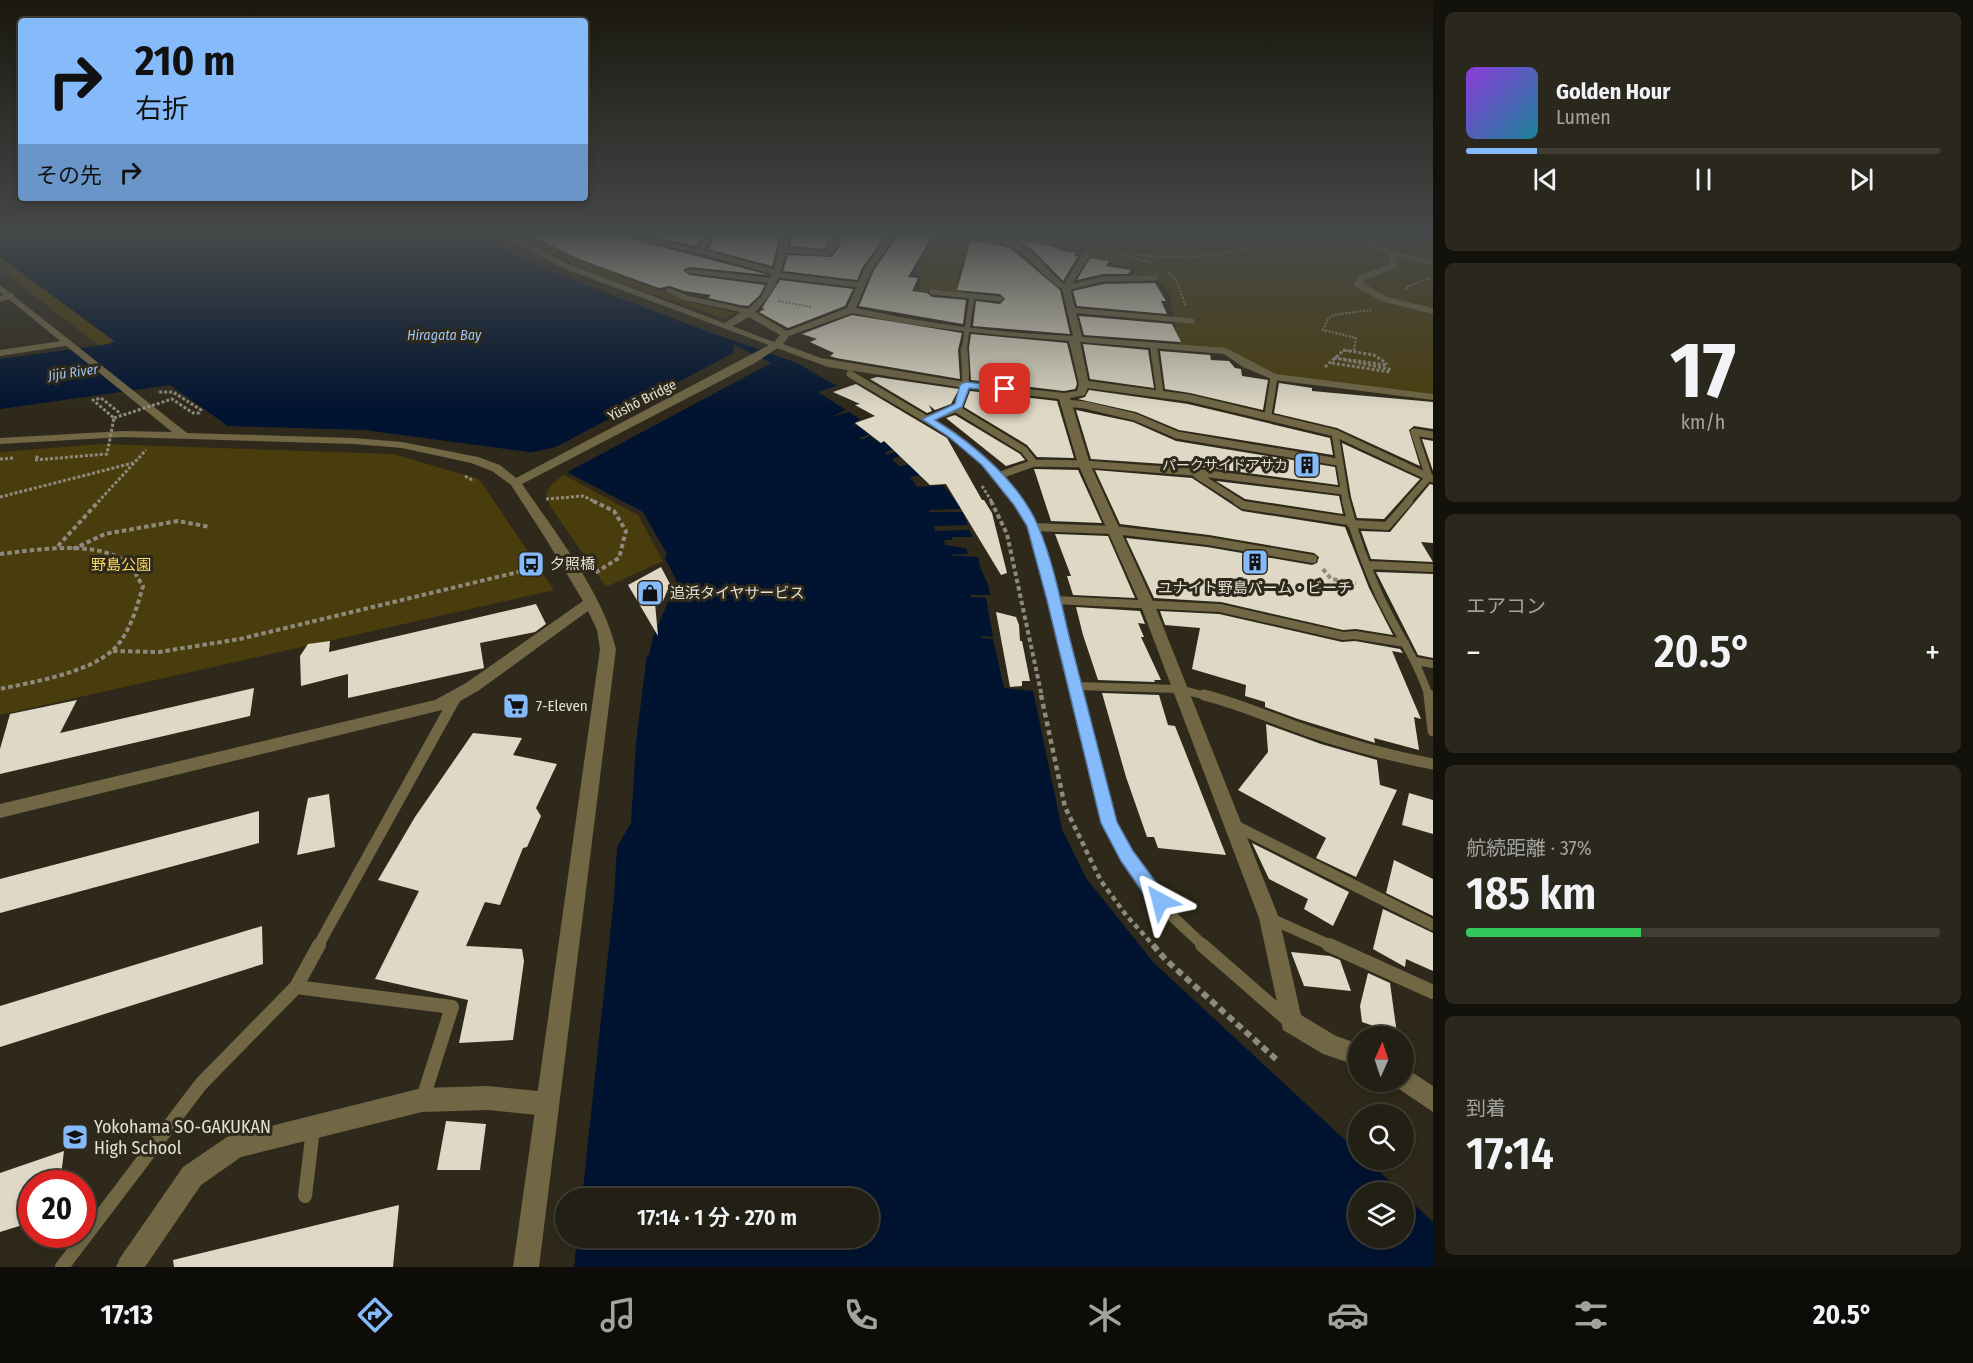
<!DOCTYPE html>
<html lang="ja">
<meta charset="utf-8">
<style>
:root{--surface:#221f14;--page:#2a271d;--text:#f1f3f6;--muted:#a2a2a0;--line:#3f3d34;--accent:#85bbfb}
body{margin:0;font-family:"Fira Sans Condensed","Noto Sans JP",sans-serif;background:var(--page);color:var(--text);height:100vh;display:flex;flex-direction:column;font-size:22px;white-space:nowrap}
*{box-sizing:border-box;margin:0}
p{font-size:20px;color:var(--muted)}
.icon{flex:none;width:33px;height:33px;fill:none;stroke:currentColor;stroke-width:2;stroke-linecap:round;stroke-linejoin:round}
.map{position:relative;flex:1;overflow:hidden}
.drawer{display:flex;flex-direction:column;gap:12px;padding:12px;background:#13110b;width:540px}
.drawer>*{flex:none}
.guide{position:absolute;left:18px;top:18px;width:570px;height:183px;border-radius:6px;box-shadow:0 3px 9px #0003,0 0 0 2px var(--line);background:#85bbfb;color:#111;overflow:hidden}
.needle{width:39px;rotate:3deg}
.controls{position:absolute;left:1348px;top:1026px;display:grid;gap:12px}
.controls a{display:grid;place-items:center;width:66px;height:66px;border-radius:50%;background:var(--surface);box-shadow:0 3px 9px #0003,0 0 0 2px var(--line);font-size:30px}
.speed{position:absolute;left:18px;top:1170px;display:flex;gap:12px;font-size:30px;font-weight:700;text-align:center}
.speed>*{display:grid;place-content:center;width:78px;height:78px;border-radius:50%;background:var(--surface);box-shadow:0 3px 9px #0003,0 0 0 2px var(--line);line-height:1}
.speed .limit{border:9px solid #d22;background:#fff;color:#111}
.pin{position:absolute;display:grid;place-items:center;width:51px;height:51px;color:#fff;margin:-26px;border-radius:12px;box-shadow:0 3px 9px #0006}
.me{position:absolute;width:66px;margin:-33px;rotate:322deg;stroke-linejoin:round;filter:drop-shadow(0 0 4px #0008)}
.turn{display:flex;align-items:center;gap:21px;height:126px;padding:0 18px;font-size:27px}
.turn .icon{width:78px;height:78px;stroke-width:2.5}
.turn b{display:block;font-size:42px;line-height:51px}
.then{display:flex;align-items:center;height:57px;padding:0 18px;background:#0003;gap:12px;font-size:22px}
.big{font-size:45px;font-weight:600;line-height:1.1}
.drawer .tile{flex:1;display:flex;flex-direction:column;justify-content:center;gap:9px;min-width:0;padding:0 21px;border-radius:9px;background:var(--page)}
.drawer .dial{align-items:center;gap:0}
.dial b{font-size:78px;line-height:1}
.song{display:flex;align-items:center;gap:18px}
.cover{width:72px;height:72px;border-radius:9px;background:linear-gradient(135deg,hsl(270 70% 55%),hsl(190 70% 35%))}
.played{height:6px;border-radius:3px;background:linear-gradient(90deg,var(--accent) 15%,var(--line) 15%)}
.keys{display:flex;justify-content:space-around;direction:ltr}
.heat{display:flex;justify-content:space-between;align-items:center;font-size:33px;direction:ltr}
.charge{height:9px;border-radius:4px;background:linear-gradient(90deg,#34c759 37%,var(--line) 0)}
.trip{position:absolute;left:555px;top:1188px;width:324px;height:60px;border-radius:30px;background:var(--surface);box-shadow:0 3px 9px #0003,0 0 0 2px var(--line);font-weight:600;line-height:60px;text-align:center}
.tabs{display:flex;height:96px;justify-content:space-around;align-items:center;background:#0e0c08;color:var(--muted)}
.tabs .icon{width:42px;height:42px}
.tabs .on{color:var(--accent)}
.tabs b{font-size:27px;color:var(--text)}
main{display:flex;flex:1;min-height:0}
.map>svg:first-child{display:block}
</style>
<main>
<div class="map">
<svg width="1433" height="1267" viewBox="0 0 1433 1267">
<rect width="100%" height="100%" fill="#2e291a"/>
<path fill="#4a3d0d" d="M511 233H525L571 257 694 303 736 313 724 319C653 293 576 272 511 233Z
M974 233H1433V395L1278 375 1230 351 1179 345 1169 292 1155 277 1131 276 1135 269 1112 265 1113 261 1087 256 1086 252 1000 235 996 238 973 234Z
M949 235 991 240 1014 247 1042 275 966 261 958 273 957 282 967 284 963 294 919 291 921 279 916 271 929 246 938 247Z
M0 252 119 340 114 343 99 345 0 270Z
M102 444 393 454 479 479 554 590 0 715V452Z
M564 475 638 515 663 561 606 587 550 506 546 493 552 484Z"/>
<path fill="#001330" d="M0 233H481L508 251 542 268 690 325 797 363 837 386 818 392 846 410 831 417 849 412 860 419 853 424 861 428 871 425 878 431 860 438 861 440 870 436 880 443 891 440 901 447 885 452 887 455 904 449 909 453 892 459 899 466 919 463 932 473 910 477 917 487 943 485 962 509 929 510V512H963L968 525 934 526 935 531 969 530 973 537H952V540H944L945 545 966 548 968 554 945 555 978 557C980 574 988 577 990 595H970L971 597 986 598 993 637 981 636V638L993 639 1004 688 1033 691 1062 829 1086 878 1154 963 1359 1153V1160H1366L1402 1192H1359V1238H1404V1195L1433 1222V1267H574L577 1238H868V1198H582L614 898 617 847 631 823 636 742 647 655H649L653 637 677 582 665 558 667 554 643 512 529 452 364 430 228 426 170 385 0 409V359L110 344 114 341 0 257Z"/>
<path fill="#2e291a" d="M734 345 771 363 564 474 523 454 556 447 733 353Z"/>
<path fill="#ded8c5" d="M525 233H609L769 275 689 267 683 270 689 275 765 285 759 296 748 306 740 305 708 298 711 295 684 291 670 286 659 288 579 259Z
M637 233H706L696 246Z
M719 233H781L772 266 708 249Z
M793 233H827L831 237 824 249 790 246Z
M900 233H934L908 277 918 278 912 291 927 293 932 297 966 300 963 324 859 306 874 270Z
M843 234 885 236 862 268 857 280 783 271 788 255 832 257 840 246Z
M1014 239 1052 246 1059 249 1058 250 1076 253 1074 256H1078L1063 281 1032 249Z
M971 241 995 244 1011 249 1060 290 1070 334 973 326 976 301 1000 304 1005 299 1000 294 957 290Z
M1090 258 1109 261 1106 266 1131 270 1128 274H1103L1077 280Z
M780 280 853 289 845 306 788 328 759 312 765 309 762 308Z
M1155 283 1166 301H1161L1167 314 1077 306 1073 291 1104 284Z
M852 315 962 333 958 350 960 379 836 358 830 356 834 353 810 342 817 339 802 334Z
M1079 316 1172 324 1181 342 1084 335Z
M971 334 1067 343 1077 384 1075 389 1064 391 971 380 969 348Z
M1083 344 1148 350 1154 388 1090 379Z
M1160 351 1210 355 1211 360 1229 361 1235 368 1241 369 1242 376 1268 380 1263 410 1190 393 1165 389Z
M877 377 959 389 951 404 935 410 929 405 932 411 927 413 870 379Z
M1279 383 1312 388V391L1433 402V429L1414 426 1409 430 1420 466 1337 428 1274 413Z
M856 384 947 438 982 500H984L992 513 1007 573 1001 575 946 484 930 485 884 441 881 443 855 423 875 416 855 405 860 404 833 392Z
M1089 390 1188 404 1330 438 1333 455 1179 430 1136 412 1078 399 1085 397Z
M970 391 1057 401 1074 458 1037 457 1027 445 964 407Z
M1076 410 1133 422 1176 441 1335 467 1338 485 1194 466 1091 459Z
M955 415 1020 454 1025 460 1006 466 946 418Z
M1422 439 1433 441V471Z
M1342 443 1420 479 1384 519 1357 518 1351 497Z
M1034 469 1078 470 1102 523 1051 521Z
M1095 470 1192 478 1242 511 1345 527 1369 588 1393 635 1356 629 1343 630 1221 602 1154 598 1126 538 1207 547 1312 565 1317 563 1319 557 1314 553 1209 535 1120 524Z
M1216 481 1339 496 1343 514 1245 499Z
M1430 484 1433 485V543L1421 542 1433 562 1371 559 1361 531 1390 532Z
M1055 534 1108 536 1135 598 1073 595 1067 576H1071Z
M661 567 670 584 663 601 655 603 658 636 628 585Z
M1376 572 1433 574V658L1418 655Z
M536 604 546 624 535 632 480 643 484 668 348 698V674L301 686 300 656 308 644 330 641 329 652Z
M1076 607 1140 611 1145 624 1138 623 1144 637H1141L1161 680H1154L1155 682 1098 680 1083 635Z
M1160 611 1219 614 1342 642 1355 641 1400 649 1403 653 1392 651 1421 719 1414 717 1419 750 1374 738 1375 743 1372 742 1298 719 1265 707V702L1245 696 1246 685 1192 669 1200 628 1165 625Z
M996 612 1016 617 1019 625 1020 641H1022L1030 681H1022V686L1010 687Z
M254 688 250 716 0 774V749L10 714 77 700 60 733Z
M1102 693 1159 695 1168 725 1175 726 1226 855 1158 848 1154 837H1147L1126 777Z
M1266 724 1321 744 1377 760 1380 785 1397 790 1356 877 1316 858 1326 838 1238 790 1268 752Z
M473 733 522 738 513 755 557 764 536 808 541 816 527 847 523 848 500 905 485 902 466 946 522 949 524 961 513 1040 459 1043 468 1000 375 979 419 891 378 880 415 817Z
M1409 793 1433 800V834L1402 825Z
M329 794 335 847 297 855 308 798Z
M259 811V843L0 913V879Z
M1252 843 1349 892 1333 926 1304 909 1308 899 1269 879Z
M1394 860 1433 879V916L1386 893Z
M1383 909 1433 933V971L1406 959 1405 967 1373 949Z
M262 926 263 964 0 1047V1006Z
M1291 952 1330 956 1340 960 1351 991 1304 986Z
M1368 973 1390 983 1397 1034 1362 1022 1360 1006Z
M446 1121 486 1124 480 1170H437Z
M64 1151 60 1184H32V1222L0 1232V1173Z
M399 1205 393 1267H174L173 1260Z"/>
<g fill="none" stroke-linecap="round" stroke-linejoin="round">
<path stroke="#8d8a7d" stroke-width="2" stroke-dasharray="2 1.5" stroke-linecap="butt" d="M1028 234 1077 244
M1102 249 1152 263
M1136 255C1177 258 1216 258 1255 247
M1169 273 1176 280 1186 306
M1407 289 1406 287 1430 278
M778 301 812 307
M1354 350 1356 338 1323 330 1328 319 1333 315 1371 310
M1343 351H1352"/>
<path stroke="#8d8a7d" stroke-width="3" stroke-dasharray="3 2" stroke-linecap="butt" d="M1332 363 1390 372 1389 369 1335 358 1387 365 1386 363
M1325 367 1344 350 1374 355 1386 363
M0 459 14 458
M465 476 474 481
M982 486 992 502
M0 497 133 463
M546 499 583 496 596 502
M98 502 146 450"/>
<path stroke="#8d8a7d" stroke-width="4" stroke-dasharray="4.5 3" stroke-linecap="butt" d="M593 501 614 511 626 531 619 558 595 573
M991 501 1007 534 1042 697
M58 546 99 501
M73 549 105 534 178 521 210 527
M0 554C36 550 97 539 127 563 134 569 138 579 143 586 137 607 130 633 114 649 89 673 33 682 0 689
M1323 569 1331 579 1356 583
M113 651 159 652 240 639 543 566"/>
<path stroke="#8d8a7d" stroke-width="4.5" stroke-dasharray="5 4" stroke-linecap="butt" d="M1041 695 1065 807 1101 881 1126 915 1154 946"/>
<path stroke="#8d8a7d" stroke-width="6" stroke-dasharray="7 4.5" stroke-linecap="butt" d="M1153 945 1166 960 1277 1060"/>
<path stroke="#716745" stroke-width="5" d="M776 275 859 285
M1066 288 1103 279 1155 278
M932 292 1000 299
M1070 310 1192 321
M1153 345 1154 351
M964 351 972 296"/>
<path stroke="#716745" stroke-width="7" d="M1154 350 1160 393
M850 374 953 435 985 463 1018 502
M1084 384 1189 398 1335 433 1433 479
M1066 403 1085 405 1135 417 1177 435 1338 462
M955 408 1024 450 1034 463
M1268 415 1274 377
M927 419C935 416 946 413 954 409 970 398 965 366 964 350
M1335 433 1346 502
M1197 475 1239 502
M998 476 1034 463 1084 464 1193 472 1342 491
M1407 502 1429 477 1414 432 1433 435"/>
<path stroke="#716745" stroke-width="8" d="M1017 501 1032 527 1054 600 1078 697
M1237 501 1243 505 1349 521
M1346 501C1354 534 1366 566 1380 597 1396 631 1418 661 1429 697
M1351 524 1387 526 1409 501
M1032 527 1114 530 1208 541 1313 559
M1367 565 1433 568
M1054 600 1220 608 1343 636 1355 635 1405 643
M1415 661 1433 664
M1074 686 1180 689 1209 697"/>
<path stroke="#716745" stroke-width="11" d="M1077 695 1109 823 1146 885 1173 917 1204 946
M1204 695C1240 704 1273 719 1308 731 1349 745 1391 756 1433 764
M1429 695 1433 731
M1234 825 1433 925
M1269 918 1332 946
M318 946 456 697"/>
<path stroke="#716745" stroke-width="14" d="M1202 945 1287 1019
M1329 945 1433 992
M296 987 452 1007 423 1098
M305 1196 313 1129
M62 1267 201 1084 296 987 319 945"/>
<path fill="#716745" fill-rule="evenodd" d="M1342 233H1353L1394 252 1433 261V265L1395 257 1398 267 1365 280 1363 283 1387 297 1433 308V314L1381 301 1355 286 1354 284 1359 276 1390 264 1388 255Z"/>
<path fill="#716745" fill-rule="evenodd" d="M611 233H626L697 249 709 233H717L704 250 774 269 783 233H791L787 248 825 251 834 236 829 233H841L838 245 830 256 786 253C780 277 773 295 755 312L787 331 847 308 864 269 890 233H898L872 269 856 308C927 324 1000 333 1073 336L1062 289C1042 278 1032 257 1012 247 992 237 964 242 947 233 975 233 1007 233 1030 251 1042 261 1051 275 1064 284L1083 253 1087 251 1091 253 1070 288 1082 337 1226 348 1276 374 1433 394V400L1274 380 1243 367 1224 354 1080 342 1089 384 1085 395 1070 398 1090 464 1155 606 1279 918 1301 1015 1336 1036 1359 1044V1066L1323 1054 1283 1030 1259 918 1141 606 1078 464 1059 399 965 388 828 367 774 347 772 345 780 335 749 317 731 327H725V323L741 312 684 300 665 291 669 288 689 296 748 309 761 297 768 283 689 273 685 271 689 269 770 278 772 274 709 256ZM852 313C924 329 995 335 1069 341L1079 384 1077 391 1064 393 965 382 821 358 783 344 789 336Z
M11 293 14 294V298L0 302V296Z
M68 340 73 343 71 345 0 356V350Z
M1404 1067 1433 1086V1112L1396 1087 1393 1082H1404Z
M488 1086 547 1092 555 1096 559 1104 555 1112 547 1116 488 1110 422 1112 241 1157 201 1185 145 1267H116L120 1258 183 1167 227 1137 422 1088Z"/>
<path fill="#716745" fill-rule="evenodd" d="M498 233H508L566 263 782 345 755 363 522 484C555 532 603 593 616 649L539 1267H513L600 649 597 630 588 611 478 691 446 709 0 818V804L435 700 466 683 583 601 546 539 511 485 492 471 471 463 402 448 354 444 123 437 0 444V438L123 431 172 432 0 292V285L187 433 354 438 402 442 478 457 500 465 516 478 769 345 560 267Z"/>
<path stroke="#8d8a7d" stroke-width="3" stroke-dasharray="3 2" stroke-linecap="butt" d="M114 418 172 399 193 413H199L201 410 173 392H157
M38 456 35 460 107 454 114 418 93 400 101 398 121 414"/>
</g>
<linearGradient id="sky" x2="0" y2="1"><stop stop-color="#19170e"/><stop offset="0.57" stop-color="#464949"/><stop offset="1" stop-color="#464949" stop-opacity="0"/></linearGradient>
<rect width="1433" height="411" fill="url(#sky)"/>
<path fill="#85bbfb" stroke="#567aa3" stroke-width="1.5" d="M965 382 1005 386 1009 389 1005 392 969 388 962 407 935 420C974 444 1020 483 1038 526 1052 558 1061 602 1069 636 1085 698 1101 760 1117 822L1133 851 1166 896 1169 901 1166 907 1160 909 1153 907 1121 861 1101 823 1047 600 1027 526 1014 505 982 465 949 437 922 419 955 404 960 385Z"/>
<defs>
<symbol id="building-square" viewBox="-11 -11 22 22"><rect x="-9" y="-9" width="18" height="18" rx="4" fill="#85bbfb" stroke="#2e291a"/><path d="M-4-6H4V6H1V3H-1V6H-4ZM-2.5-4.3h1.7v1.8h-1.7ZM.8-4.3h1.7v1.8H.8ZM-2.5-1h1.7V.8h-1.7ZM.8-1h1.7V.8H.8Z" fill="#111"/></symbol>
<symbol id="bus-square" viewBox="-11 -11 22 22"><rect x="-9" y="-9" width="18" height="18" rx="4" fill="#85bbfb" stroke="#2e291a"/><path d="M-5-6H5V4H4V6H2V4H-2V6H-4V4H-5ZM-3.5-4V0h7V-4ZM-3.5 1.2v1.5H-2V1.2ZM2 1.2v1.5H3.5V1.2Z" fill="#111"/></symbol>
<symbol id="shop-square" viewBox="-11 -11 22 22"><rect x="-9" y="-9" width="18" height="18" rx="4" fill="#85bbfb" stroke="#2e291a"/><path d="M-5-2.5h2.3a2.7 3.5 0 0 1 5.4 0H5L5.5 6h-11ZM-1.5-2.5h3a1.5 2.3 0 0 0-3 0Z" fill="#111"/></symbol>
<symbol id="supermarket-square" viewBox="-11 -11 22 22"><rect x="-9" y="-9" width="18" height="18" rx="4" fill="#85bbfb" stroke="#2e291a"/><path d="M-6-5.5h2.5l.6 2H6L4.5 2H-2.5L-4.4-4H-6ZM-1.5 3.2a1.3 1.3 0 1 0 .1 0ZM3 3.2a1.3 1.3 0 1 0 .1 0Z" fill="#111"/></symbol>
<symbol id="school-square" viewBox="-11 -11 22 22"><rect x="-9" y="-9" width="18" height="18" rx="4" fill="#85bbfb" stroke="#2e291a"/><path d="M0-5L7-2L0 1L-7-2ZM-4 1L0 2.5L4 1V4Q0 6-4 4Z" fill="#111"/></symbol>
</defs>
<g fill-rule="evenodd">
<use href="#building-square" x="1292" y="450" width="30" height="30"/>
<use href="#building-square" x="1240" y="547" width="30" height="30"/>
<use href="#bus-square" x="516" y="549" width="30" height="30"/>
<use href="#shop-square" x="635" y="578" width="30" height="30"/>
<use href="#supermarket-square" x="501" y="691" width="30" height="30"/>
<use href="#school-square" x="60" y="1122" width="30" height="30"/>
</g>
<g text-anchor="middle" stroke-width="6" stroke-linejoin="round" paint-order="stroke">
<g font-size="14" font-style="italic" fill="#99c3f6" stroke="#2e291a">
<text x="444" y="340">Hiragata Bay</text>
<text transform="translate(73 372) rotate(-8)" y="5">Jijū River</text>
</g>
<g font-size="14" fill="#e3e0d6" stroke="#2e291a">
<text transform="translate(642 400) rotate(-27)" y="5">Yūshō Bridge</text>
</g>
<g font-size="14" fill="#e3e0d6" stroke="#2e291a" text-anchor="end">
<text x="1288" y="470">パークサイドアサカ</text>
</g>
<g font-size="15" fill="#e3e0d6" stroke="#2e291a" text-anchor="start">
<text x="550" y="569">夕照橋</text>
<text x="1255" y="593" text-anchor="middle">ユナイト野島パーム・ビーチ</text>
<text x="670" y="598">追浜タイヤサービス</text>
<text x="536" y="711">7-Eleven</text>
</g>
<g font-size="15" fill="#fcda61" stroke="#2e291a">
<text x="121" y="570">野島公園</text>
</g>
<g font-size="18" fill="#e3e0d6" stroke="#2e291a" text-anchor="start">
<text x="94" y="1133">Yokohama SO-GAKUKAN<tspan x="94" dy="21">High School</tspan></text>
</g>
</g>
</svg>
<div class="controls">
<a><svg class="needle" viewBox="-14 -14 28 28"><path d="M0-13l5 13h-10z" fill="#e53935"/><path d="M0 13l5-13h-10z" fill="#a2a2a0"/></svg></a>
<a><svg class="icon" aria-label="search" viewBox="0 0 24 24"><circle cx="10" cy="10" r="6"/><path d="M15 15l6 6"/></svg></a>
<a><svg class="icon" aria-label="layers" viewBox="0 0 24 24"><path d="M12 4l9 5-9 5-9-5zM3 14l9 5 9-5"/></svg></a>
</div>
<div class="speed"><div class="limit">20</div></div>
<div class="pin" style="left:1005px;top:389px;background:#d93025"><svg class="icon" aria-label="arrive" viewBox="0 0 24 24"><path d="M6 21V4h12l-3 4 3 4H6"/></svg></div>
<svg class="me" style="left:1160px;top:901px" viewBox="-20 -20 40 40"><path d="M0-17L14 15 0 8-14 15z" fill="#85bbfb" stroke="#fff" stroke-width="4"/></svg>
<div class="trip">17:14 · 1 分 · 270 m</div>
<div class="guide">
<div class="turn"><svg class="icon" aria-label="right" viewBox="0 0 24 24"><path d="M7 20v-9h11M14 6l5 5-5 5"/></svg><div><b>210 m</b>右折</div></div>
<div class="then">その先<svg class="icon" aria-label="right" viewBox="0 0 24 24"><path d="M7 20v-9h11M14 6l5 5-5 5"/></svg></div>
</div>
</div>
<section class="drawer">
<div class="tile">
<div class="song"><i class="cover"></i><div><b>Golden Hour</b><p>Lumen</p></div></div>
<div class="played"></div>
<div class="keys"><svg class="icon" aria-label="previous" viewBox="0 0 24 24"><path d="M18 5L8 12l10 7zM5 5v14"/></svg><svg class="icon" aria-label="pause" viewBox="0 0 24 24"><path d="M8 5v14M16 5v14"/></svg><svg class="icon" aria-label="next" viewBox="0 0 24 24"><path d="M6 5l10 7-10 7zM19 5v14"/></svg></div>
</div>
<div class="tile dial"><b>17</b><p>km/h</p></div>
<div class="tile"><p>エアコン</p>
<div class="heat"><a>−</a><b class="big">20.5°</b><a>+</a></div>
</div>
<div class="tile"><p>航続距離 · 37%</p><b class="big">185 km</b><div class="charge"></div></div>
<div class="tile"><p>到着</p><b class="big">17:14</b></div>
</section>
</main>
<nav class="tabs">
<b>17:13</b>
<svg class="icon on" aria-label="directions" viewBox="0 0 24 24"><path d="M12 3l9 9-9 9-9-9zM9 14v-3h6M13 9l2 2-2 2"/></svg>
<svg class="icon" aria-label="music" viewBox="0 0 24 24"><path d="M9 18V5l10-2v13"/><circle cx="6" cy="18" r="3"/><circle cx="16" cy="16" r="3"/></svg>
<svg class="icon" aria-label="phone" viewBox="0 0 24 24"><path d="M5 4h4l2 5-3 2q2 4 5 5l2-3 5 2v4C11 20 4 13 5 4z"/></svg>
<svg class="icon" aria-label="climate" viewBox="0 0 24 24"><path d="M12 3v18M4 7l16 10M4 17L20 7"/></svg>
<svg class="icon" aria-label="car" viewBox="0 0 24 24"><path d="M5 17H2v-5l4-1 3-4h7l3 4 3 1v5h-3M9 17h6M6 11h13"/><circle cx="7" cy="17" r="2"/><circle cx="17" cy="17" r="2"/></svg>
<svg class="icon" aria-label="filters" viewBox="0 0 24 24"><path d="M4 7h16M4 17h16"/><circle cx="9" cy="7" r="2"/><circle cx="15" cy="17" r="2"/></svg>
<b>20.5°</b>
</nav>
